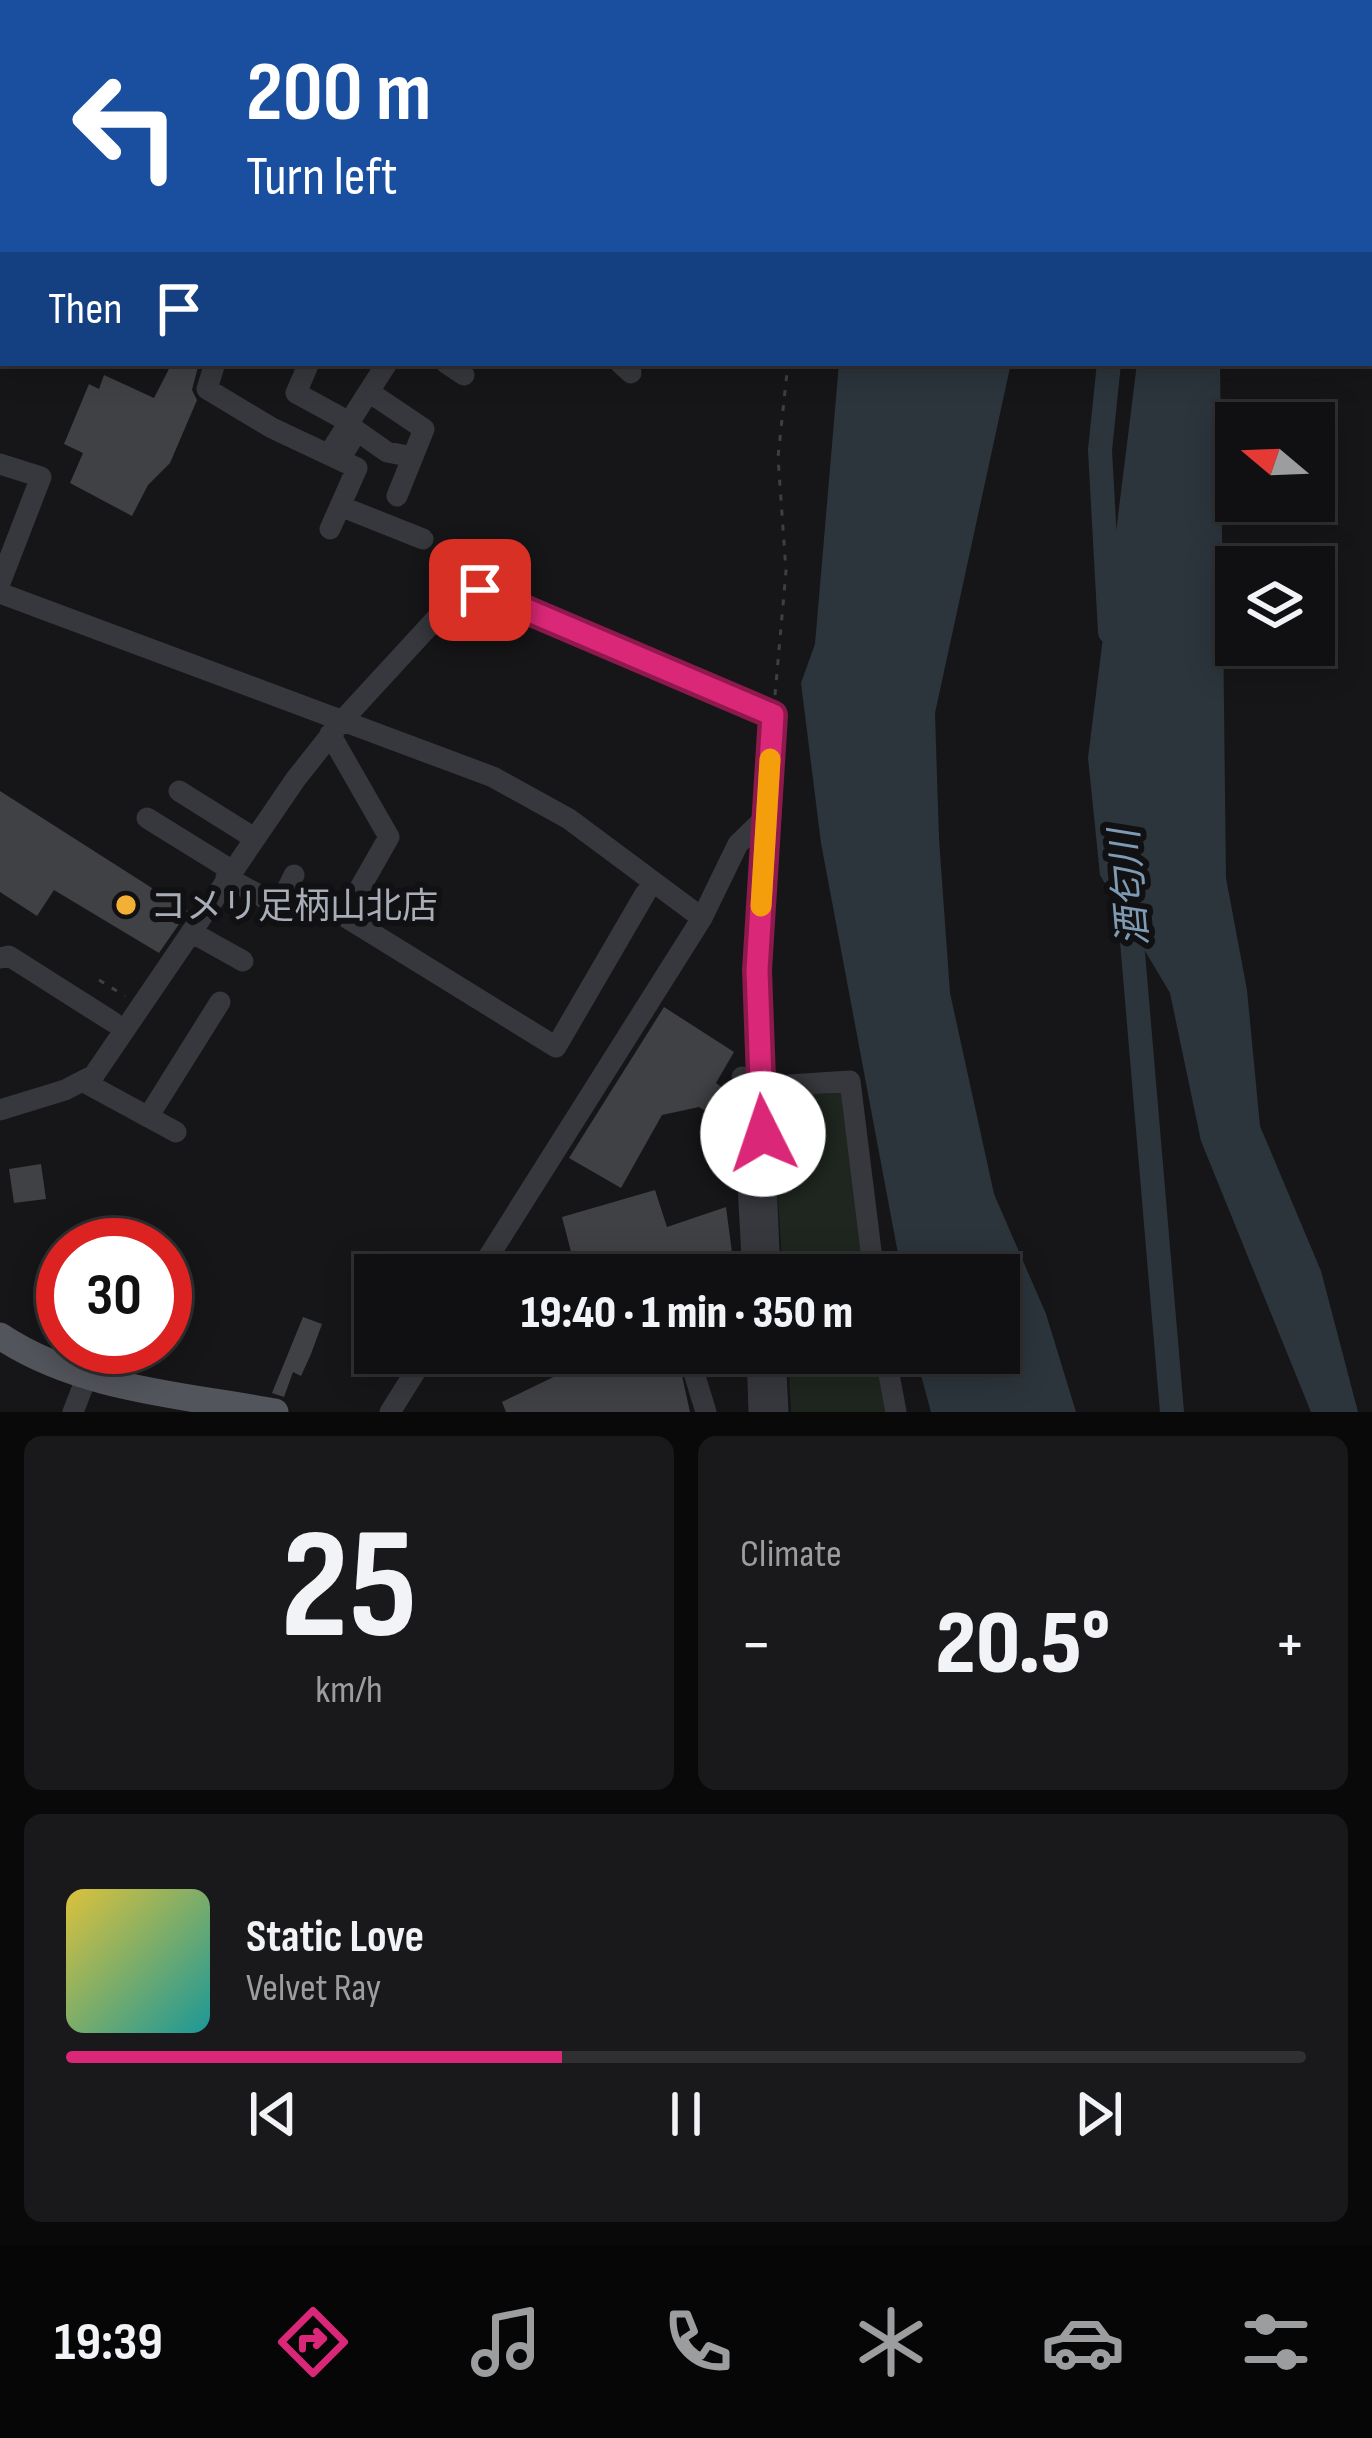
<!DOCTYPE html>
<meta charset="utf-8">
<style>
:root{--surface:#101012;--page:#19191b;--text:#f1f3f6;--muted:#9c9d9f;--line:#303032;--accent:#db2777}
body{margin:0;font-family:"Sofia Sans Condensed","Noto Sans JP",sans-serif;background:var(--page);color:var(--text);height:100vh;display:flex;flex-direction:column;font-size:45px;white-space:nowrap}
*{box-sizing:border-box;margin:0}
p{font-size:39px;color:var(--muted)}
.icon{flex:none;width:66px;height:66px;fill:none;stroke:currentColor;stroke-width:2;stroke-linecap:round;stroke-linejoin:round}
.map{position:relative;height:1412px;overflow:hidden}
.panel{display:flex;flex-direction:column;gap:24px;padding:24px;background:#09090a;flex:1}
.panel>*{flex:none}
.guide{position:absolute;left:0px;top:0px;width:1374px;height:366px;box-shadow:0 6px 30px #0003,0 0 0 3px var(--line);background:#1a4fa0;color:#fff;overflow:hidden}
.needle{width:78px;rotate:289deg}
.tools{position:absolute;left:1215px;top:402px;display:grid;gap:24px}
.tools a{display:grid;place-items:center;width:120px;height:120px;border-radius:0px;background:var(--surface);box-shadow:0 6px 30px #0003,0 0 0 3px var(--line);font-size:60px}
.speed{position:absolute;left:36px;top:1218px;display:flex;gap:24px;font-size:60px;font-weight:700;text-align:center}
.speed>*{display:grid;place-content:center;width:156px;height:156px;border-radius:50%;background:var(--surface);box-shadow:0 6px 30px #0003,0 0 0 3px var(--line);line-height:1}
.speed .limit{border:18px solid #d22;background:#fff;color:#111}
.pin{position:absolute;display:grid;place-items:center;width:102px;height:102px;color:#fff;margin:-51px;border-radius:24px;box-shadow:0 6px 18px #0006}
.me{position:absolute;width:132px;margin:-66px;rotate:356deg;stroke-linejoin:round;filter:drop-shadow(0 0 9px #0008)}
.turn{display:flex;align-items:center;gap:42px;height:252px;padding:0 48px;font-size:54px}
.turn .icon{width:156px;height:156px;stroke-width:2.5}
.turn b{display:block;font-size:84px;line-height:102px}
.then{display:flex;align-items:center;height:114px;padding:0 48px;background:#0003;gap:24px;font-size:45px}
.big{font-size:90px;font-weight:800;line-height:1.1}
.panel .card{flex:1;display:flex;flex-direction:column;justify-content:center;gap:18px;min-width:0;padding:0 42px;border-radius:18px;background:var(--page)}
.panel .dial{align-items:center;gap:0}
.dial b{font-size:156px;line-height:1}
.song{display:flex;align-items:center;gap:36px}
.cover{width:144px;height:144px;border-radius:18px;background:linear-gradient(135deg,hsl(50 70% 55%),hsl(180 70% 35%))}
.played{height:12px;border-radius:6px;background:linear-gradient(90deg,var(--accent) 40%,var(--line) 40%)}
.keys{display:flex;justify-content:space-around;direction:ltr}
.heat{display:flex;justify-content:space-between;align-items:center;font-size:66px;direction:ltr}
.panel .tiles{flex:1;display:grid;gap:24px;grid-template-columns:1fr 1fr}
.card:last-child{grid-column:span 2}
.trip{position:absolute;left:354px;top:1254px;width:666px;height:120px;border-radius:0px;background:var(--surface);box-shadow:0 6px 30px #0003,0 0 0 3px var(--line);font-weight:800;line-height:120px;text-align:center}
.menu{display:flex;height:192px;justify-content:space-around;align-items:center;background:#060607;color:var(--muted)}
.menu .icon{width:84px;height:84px}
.menu .selected{color:var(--accent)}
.menu b{font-size:54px;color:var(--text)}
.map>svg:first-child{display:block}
</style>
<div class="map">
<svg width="1372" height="1412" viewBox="0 0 1372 1412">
<rect width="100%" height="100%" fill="#161618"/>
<path fill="#1e261f" d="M771 1091H846L867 1275H783Z
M788 1353H879L890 1412H791Z"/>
<path fill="#2c353c" d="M839 363H1011L935 713 939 839 950 993 994 1194 1046 1314 1076 1412H931L915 1353H999V1275H902L821 843 801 683 815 644Z
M1137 363H1220L1226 878 1247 990 1260 1126 1321 1271 1358 1412H1311L1201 1141 1170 993 1100 875 1088 758Z"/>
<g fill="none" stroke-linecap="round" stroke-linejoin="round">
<path stroke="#2c353c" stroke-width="24" d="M613 3 618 0
M0 42 3 43
M1109 363 1100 450 1110 632
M1128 894 1172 1412"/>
</g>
<path fill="#404145" d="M172 363H199L192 390 197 400 170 463 148 485 132 516 70 483 83 453 64 444 89 384 99 389 104 375 154 398Z
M0 791 188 911 159 953 54 890 37 916 0 892Z
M664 1007 734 1052 716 1083 728 1092 729 1106 716 1117 699 1107 662 1115 621 1188 569 1158Z
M41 1164 46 1199 14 1203 9 1169Z
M655 1190 667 1227 726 1207 735 1275H577L562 1217Z
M303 1317 322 1324 311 1354 301 1376 293 1372 284 1397 272 1393Z
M565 1353H677L690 1412H506L502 1402 570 1369Z"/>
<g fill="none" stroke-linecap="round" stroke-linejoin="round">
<path stroke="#3d3f44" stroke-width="3" stroke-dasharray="6 9" stroke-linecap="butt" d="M649 3 653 0
M846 3V0
M775 695 786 571 778 457 788 363
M99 980 125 996"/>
<path stroke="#37383d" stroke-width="21" d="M86 0 89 3
M372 0 373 3
M185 3 189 0
M531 3 536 0
M0 19 3 20
M0 67 3 68
M0 306H3
M215 363 207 389 272 428 357 468 330 529
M309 363 296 393 351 423
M446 363 464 375
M620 363 631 373
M369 392 424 429 397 496
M346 449 357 431 387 452 413 457
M329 454 387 363
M0 464 41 477 0 583
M340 506 423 539
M0 593 493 777 569 819 702 918
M330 734 389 837 344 916 556 1047 645 894
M179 791 254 838
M147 818 231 870
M226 877 279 906 294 875
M191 932 243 961
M0 958 9 956 113 1022
M742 1077 753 1275
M84 1082 176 1132
M760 1087 850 1081 874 1275
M0 1110 65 1090 94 1075 295 780 340 723 455 598 480 590 773 715 757 970 770 1275
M148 1117 220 1002
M133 1239 160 1245
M477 1275 702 918 738 844 767 816
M757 1353 759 1412
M775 1353 778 1412
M885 1353 896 1412
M690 1360 706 1412
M106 1380 112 1347
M73 1412 87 1376
M390 1412 427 1353"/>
<path stroke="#53555c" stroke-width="27" d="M0 1336C79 1389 183 1395 275 1412"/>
</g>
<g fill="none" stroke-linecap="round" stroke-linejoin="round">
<defs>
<path id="route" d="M480 590 773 715 757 970 763 1134"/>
</defs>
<use href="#route" stroke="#8e194d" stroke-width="30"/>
<use href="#route" stroke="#db2777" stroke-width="21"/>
<path stroke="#f59e0b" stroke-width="21" d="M761 906 770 759"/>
</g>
<circle fill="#f2b134" stroke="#111113" stroke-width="4.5" cx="126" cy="905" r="12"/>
<g text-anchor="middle" stroke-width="12" stroke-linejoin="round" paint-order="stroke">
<g font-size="36" fill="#a8adb8" stroke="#111113" text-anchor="start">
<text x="150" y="918">コメリ足柄山北店</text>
</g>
<g font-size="39" font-style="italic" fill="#7f9bb3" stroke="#111113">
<text transform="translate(1128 888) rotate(-95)" y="14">酒匂川</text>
</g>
</g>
</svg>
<div class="tools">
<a><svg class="needle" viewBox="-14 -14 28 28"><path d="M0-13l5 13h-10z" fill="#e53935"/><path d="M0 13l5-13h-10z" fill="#9c9d9f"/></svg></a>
<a><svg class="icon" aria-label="layers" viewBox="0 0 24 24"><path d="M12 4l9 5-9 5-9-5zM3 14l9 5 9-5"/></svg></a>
</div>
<div class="speed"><div class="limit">30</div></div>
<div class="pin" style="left:480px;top:590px;background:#d93025"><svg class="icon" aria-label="arrive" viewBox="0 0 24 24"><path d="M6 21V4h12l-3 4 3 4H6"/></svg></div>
<svg class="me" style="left:763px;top:1134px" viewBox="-20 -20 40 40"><circle r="19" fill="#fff"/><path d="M0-13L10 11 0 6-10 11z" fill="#db2777"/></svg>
<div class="trip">19:40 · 1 min · 350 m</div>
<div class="guide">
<div class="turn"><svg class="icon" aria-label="left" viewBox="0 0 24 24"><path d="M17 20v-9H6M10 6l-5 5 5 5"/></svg><div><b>200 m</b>Turn left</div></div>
<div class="then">Then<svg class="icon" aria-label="arrive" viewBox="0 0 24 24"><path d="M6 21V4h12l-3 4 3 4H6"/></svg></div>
</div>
</div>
<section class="panel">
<div class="tiles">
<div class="card dial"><b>25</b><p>km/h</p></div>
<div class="card"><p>Climate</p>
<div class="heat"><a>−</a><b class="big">20.5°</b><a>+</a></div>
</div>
<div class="card">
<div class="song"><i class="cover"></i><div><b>Static Love</b><p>Velvet Ray</p></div></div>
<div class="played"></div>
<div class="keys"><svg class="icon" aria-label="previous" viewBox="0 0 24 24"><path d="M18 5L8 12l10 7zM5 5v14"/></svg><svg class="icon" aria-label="pause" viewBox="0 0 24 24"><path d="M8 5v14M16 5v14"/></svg><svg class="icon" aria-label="next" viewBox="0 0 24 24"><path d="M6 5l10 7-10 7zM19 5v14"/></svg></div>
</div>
</div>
</section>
<nav class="menu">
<b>19:39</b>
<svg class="icon selected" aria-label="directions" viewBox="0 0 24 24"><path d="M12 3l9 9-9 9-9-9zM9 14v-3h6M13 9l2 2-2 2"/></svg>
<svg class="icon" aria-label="music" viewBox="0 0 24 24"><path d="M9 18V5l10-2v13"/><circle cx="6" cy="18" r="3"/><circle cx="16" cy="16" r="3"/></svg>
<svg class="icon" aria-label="phone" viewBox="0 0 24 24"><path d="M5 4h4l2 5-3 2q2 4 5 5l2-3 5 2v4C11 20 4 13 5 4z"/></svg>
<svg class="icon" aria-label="climate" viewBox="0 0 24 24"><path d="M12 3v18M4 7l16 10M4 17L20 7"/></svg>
<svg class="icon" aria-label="car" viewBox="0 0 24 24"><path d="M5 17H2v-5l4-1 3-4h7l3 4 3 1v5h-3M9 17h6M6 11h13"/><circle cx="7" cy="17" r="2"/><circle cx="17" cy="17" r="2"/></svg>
<svg class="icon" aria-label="filters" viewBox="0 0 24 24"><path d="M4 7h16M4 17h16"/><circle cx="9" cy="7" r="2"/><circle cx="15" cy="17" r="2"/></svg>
</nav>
